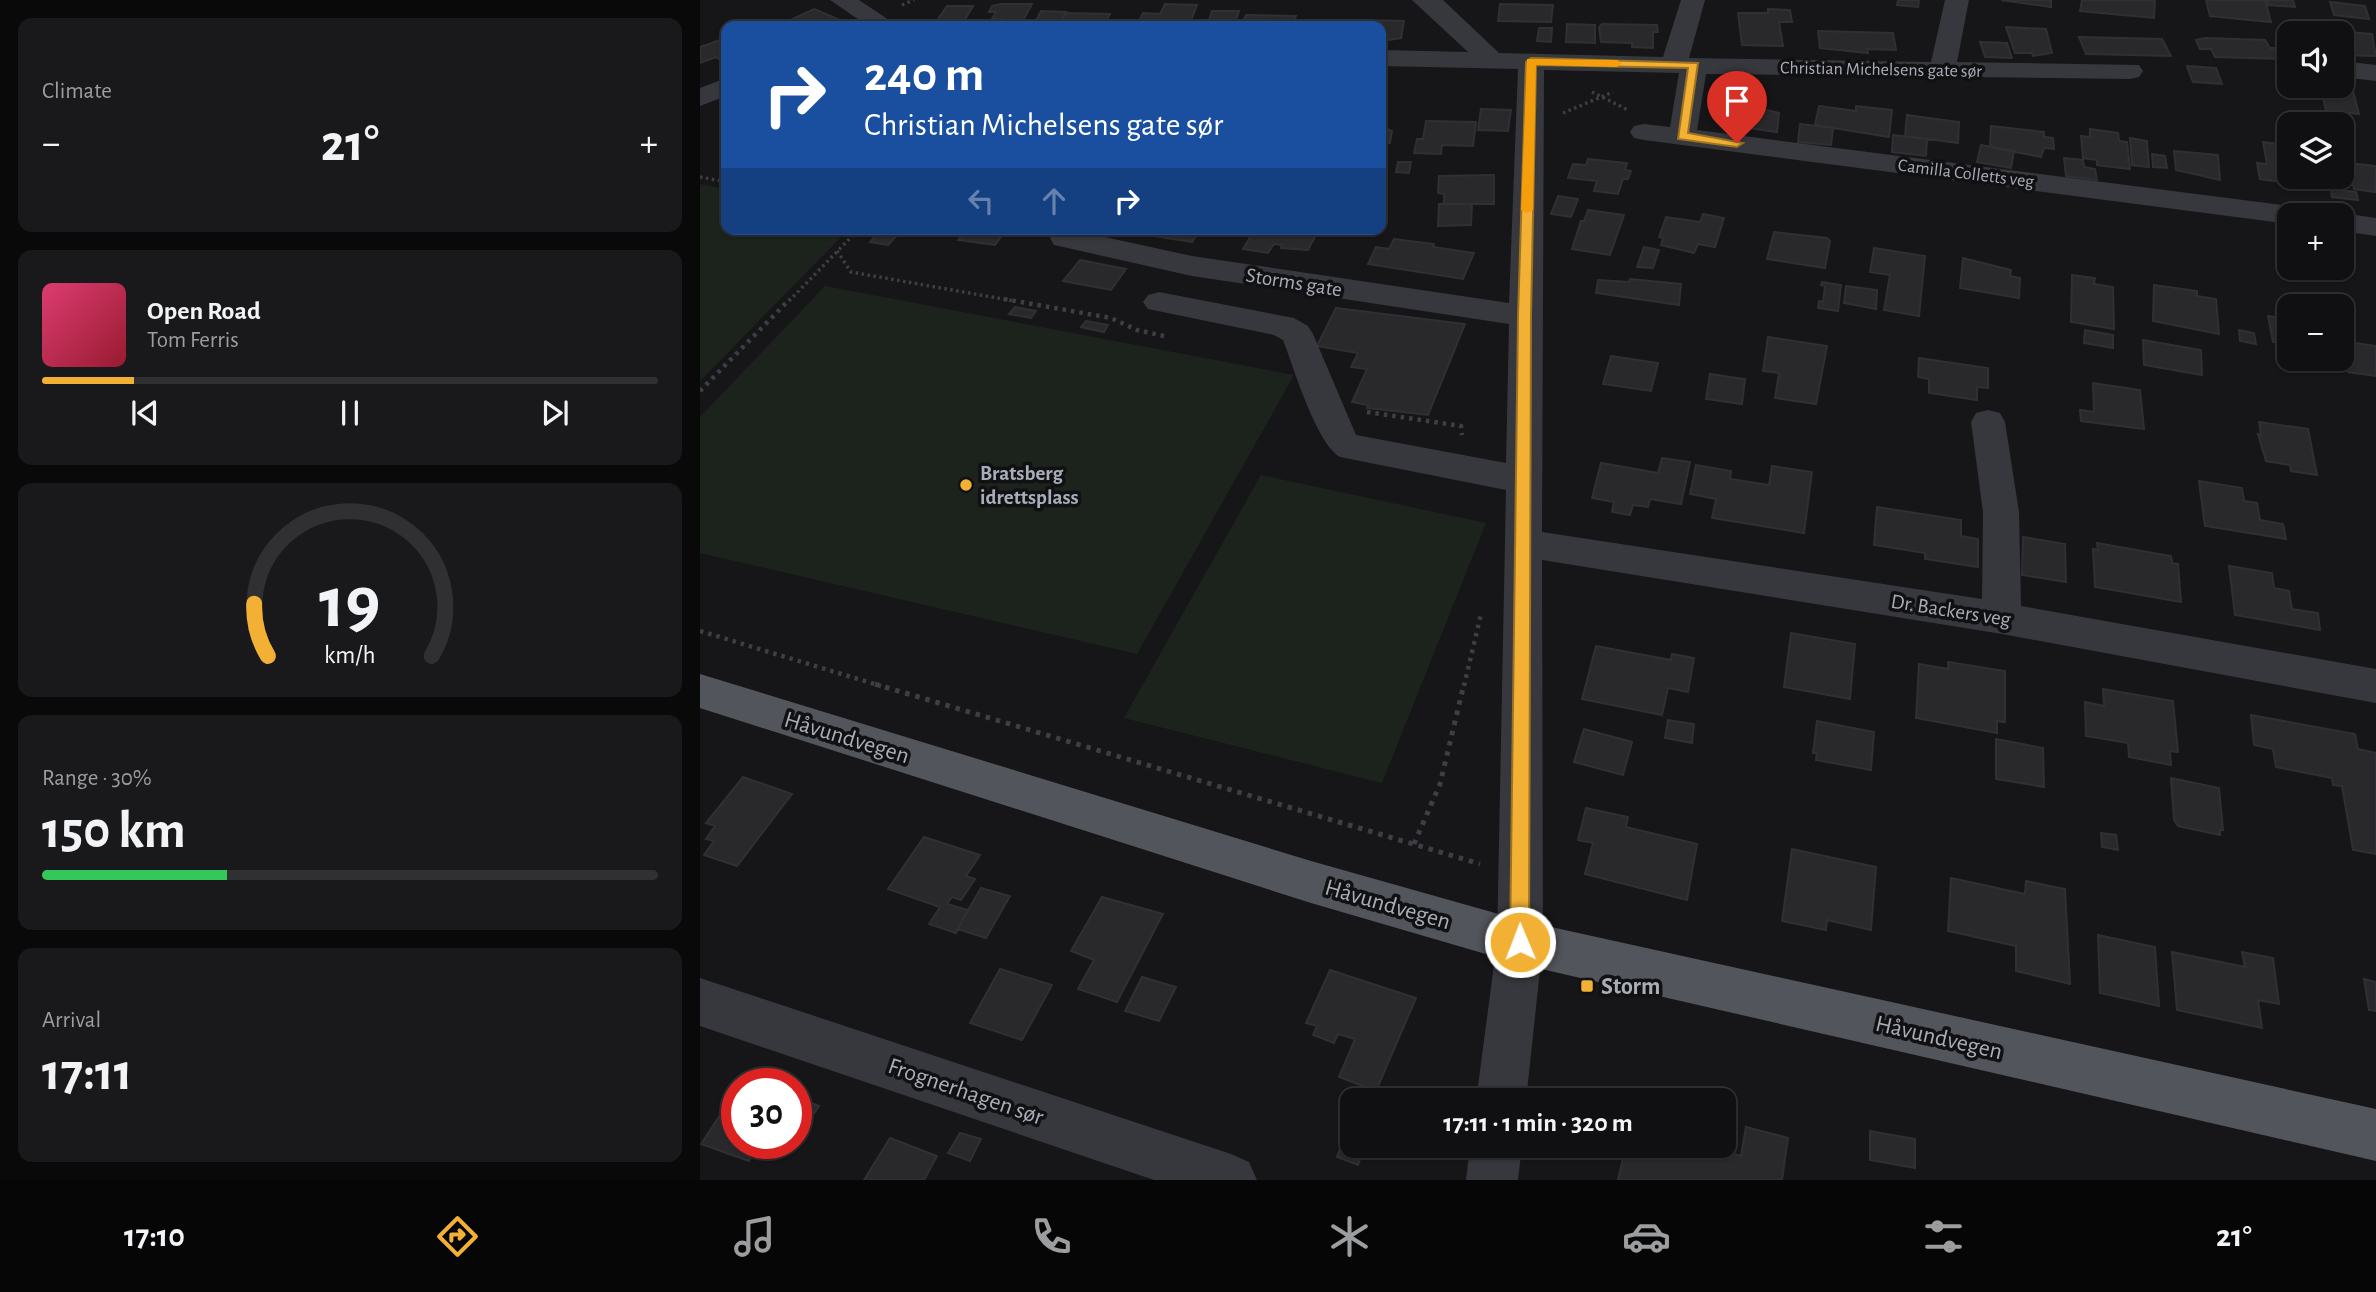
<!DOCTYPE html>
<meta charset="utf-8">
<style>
:root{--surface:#101012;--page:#19191b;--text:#f1f3f6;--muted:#9c9d9f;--line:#303032;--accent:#f2b134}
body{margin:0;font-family:"Alegreya Sans",sans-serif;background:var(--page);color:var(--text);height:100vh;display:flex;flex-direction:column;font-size:26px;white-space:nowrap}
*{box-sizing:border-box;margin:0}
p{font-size:23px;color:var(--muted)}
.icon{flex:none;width:38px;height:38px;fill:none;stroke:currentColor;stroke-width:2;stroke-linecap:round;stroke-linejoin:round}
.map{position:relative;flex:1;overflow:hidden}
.drawer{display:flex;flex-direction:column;gap:18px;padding:18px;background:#09090a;width:700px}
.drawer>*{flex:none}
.banner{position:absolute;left:21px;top:21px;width:665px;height:214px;border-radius:14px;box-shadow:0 2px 5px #0004,0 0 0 2px var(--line);background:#1a4fa0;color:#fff;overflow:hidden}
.buttons{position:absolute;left:1577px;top:21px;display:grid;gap:14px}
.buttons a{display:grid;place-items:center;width:77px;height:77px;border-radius:14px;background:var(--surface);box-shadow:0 2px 5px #0004,0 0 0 2px var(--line);font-size:35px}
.speed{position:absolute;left:21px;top:1068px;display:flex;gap:14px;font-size:35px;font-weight:700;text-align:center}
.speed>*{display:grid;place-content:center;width:91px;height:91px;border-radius:50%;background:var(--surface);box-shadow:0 2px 5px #0004,0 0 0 2px var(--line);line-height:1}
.speed .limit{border:10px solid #d22;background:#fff;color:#111}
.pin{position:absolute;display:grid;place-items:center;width:60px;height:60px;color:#fff;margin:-72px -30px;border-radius:50% 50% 50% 0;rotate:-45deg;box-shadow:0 0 7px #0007}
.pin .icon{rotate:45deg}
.me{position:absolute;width:77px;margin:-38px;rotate:359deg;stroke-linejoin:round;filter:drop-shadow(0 0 5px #0008)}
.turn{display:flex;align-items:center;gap:24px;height:147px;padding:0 28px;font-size:32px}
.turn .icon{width:91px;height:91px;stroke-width:2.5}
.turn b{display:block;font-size:49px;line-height:60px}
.lanes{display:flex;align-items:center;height:66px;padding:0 28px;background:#0003;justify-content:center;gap:35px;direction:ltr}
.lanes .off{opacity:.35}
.big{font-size:52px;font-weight:700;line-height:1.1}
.drawer .tile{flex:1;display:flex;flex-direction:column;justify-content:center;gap:10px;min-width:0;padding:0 24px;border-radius:14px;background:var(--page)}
.drawer .dial{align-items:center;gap:0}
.dial svg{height:182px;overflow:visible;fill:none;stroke:var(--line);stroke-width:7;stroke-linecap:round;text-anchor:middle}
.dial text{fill:var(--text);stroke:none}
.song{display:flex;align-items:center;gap:21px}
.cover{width:84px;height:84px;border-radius:10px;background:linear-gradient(135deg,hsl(340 70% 55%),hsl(350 70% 35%))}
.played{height:7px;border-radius:4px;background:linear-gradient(90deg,var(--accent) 15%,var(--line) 15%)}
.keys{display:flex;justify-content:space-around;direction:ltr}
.heat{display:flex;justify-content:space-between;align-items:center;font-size:38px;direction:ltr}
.charge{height:10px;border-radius:5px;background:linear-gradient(90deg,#34c759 30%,var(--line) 0)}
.trip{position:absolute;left:640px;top:1088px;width:396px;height:70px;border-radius:14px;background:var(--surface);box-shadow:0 2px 5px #0004,0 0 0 2px var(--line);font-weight:700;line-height:70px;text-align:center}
.menu{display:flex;height:112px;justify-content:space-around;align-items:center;background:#060607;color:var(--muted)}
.menu .icon{width:49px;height:49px}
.menu .active{color:var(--accent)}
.menu b{font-size:32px;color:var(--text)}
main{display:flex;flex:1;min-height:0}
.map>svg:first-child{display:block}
</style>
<main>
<section class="drawer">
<div class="tile"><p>Climate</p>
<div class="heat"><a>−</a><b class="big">21°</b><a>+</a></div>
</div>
<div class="tile">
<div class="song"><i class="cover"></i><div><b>Open Road</b><p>Tom Ferris</p></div></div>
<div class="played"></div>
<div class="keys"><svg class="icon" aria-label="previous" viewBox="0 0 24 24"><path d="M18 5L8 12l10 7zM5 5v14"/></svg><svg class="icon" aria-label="pause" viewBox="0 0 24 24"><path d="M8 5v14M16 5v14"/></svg><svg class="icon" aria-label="next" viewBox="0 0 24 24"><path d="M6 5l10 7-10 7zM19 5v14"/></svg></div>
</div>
<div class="tile dial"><svg viewBox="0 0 100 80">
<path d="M14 69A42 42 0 1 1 86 69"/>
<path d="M14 69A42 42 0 0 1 8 46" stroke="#f2b134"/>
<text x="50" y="56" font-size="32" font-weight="700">19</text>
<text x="50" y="72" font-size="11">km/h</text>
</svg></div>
<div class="tile"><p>Range · 30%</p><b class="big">150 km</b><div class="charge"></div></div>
<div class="tile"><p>Arrival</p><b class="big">17:11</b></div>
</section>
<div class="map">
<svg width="1676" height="1180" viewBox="0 0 1676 1180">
<rect width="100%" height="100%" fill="#161618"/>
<path fill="#1c231d" d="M0 184 26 189V229H149L0 381Z
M125 286 594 375 437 654 0 553V417Z
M561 475 786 523 682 783 424 718Z"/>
<path fill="#29292c" stroke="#303034" stroke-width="2" d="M1198 0H1219L1218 7 1197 5Z
M1301 0H1351V7Z
M1382 0H1455L1454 18 1380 11Z
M1506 0H1565L1571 22 1510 16Z
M1567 0H1593L1595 7 1568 5Z
M1630 2 1665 6 1669 19 1634 15Z
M300 4H332L320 26H302L298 25 301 19H292L296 12H289L292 6Z
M465 4 497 5 489 26H437L443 13 460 14Z
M800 4 853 5 851 22 798 21Z
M247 6H273L263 23 236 22Z
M114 9 140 20 127 26H90L84 23Z
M1068 9 1090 10 1092 22H1079L1083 46 1042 45 1038 13H1068Z
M341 11 366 12 358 26H333Z
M512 11H539L534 26H507Z
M366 13 410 14 404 26H359Z
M546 15 596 16 592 26H541Z
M664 20 704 21 701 38 681 41V26H662Z
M867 24 895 25V43L866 42Z
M902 24 957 25 958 32H953V48L932 47V43L901 42 899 27Z
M1306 27 1346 29 1352 53 1333 56 1332 53H1315Z
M839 28H852L851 42 837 41Z
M1611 29 1672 34 1676 56 1642 55V33H1613Z
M1118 31 1193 33 1196 50 1167 49 1168 53 1120 48Z
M1379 37 1462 39 1471 56 1386 54Z
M26 38V64L16 57 0 63V47Z
M1505 38 1565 40 1570 48H1576L1582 59 1515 57 1511 49H1500L1496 40Z
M1280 42 1307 43 1312 58 1285 57Z
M1487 66 1516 68 1522 84 1493 82Z
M1620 86 1652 87 1659 114 1626 110Z
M1033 102 1079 113 1077 132 1027 125Z
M1119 106 1156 111V106L1192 110 1189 137 1115 125Z
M781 109 811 110 808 131 778 130Z
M1207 115 1259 122 1258 143 1205 136Z
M726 121 776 122 773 146 742 145 741 154 714 153 717 139H723Z
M1100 124 1133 128 1131 145 1098 142Z
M1291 126 1344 132V137L1353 138 1354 149 1344 148 1341 157 1290 147Z
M681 127 692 131 690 143H684L683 148Z
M1390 129 1418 133 1419 141 1427 142 1430 169 1397 165V160L1383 158 1381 136 1390 137Z
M1193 135 1227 139 1226 156 1192 152Z
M1430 138 1447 141 1449 167 1432 165Z
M1563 142 1589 145V183L1560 179 1557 163 1567 164Z
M1281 145 1314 151 1311 168 1277 162Z
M1474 151 1518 155 1520 180 1476 170Z
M1452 154 1465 156 1467 168 1453 167Z
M1364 158 1383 160 1384 167 1395 169 1397 180 1366 176Z
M888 159 927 163 925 170 931 171 928 179H923L918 194 894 191 897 181 868 178 873 164 886 165Z
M698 162H711L709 173 696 172Z
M1647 163 1676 166 1675 192 1654 189Z
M794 175V204H744V194L738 193 739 176Z
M1631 189 1656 192 1658 200 1632 197Z
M858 196 878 199 871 217 851 214Z
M739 204H772L771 225 738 226Z
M888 210 924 215 910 255 872 249 881 221H884Z
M1003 214 1024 218 1015 247 998 244 994 253 961 245 963 238 959 237 966 217 1000 222Z
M182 229H203L188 245 170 242Z
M267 229H307L295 245 258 240Z
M428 229H501L492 242 427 232Z
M555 229H619L608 250 581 248 582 245 574 244 568 253 543 249Z
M1074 232 1127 238 1130 241 1125 268 1067 259Z
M694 239 734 244 733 247 774 253 763 279 668 264 676 247 689 249Z
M944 247 959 250 953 268 937 267Z
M1174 248 1225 256 1219 316 1184 310 1190 275 1170 272Z
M1263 258 1311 270 1310 276 1320 278 1319 298 1260 288Z
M380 260 426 269 411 290 363 281Z
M1372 275 1395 278 1394 284 1413 287 1414 329 1371 322Z
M930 279 981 284 979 305 896 293 898 280 929 282Z
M1122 282 1141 285 1138 311 1118 308 1119 301 1123 302 1125 286 1121 285Z
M1454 285 1497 291V296L1516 299 1519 334 1453 321Z
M1146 286 1177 290 1176 309 1144 303Z
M315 307 336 311 331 318 309 314Z
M636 308 765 324 728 415 667 408 668 405 652 402 667 369 651 367 658 353 617 346Z
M1568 316 1589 319V359H1622L1624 367 1588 361 1585 344 1573 342Z
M1642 317 1652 319 1655 335 1642 333Z
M386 321 408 325 404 332 381 327Z
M1385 330 1413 335V348L1384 343Z
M1539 330 1554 333 1556 344 1540 341Z
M1068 337 1127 346 1116 404 1075 398 1079 373 1063 371Z
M1443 340 1501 350 1502 375 1444 365Z
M1642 341 1676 346V376L1648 372Z
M911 356 958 363 951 391 903 384Z
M1219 358 1288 368V388L1277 387V400L1229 393V379L1218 377Z
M1010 374 1045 379 1042 404 1006 399Z
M1393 383 1440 390 1444 429 1381 421 1380 410 1394 412Z
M1559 422 1608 429 1617 475 1591 471 1590 465 1566 461 1558 434 1561 435Z
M962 458 990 462 981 504 950 499 948 507 933 505 930 515 912 512 914 502 892 498 901 463 958 473Z
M996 465 1031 471 1030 479 1069 485 1072 466 1112 472 1104 533 1012 518 1016 499 990 494Z
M1499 481 1542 488 1544 501 1557 503 1560 520 1583 524 1586 539 1505 526Z
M1177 507 1261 520V536L1278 539V567L1225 559V553L1174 545Z
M1323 537 1365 544 1366 582 1322 575Z
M1397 543 1471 556 1472 563 1478 564 1481 602 1395 587 1393 549 1398 550Z
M1529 566 1572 573 1574 588 1589 591 1592 609 1618 613 1620 630 1535 615Z
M1091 633 1155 644 1150 699 1084 687Z
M896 646 971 660 972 654 994 658 988 692 968 688 962 715 882 699Z
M1248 662 1305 671V722L1297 721V733L1216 718 1219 664 1248 669Z
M1403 689 1473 701 1478 752 1470 751 1471 765 1429 757 1428 743 1386 736 1385 702 1404 706Z
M1551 715 1655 734 1658 749 1676 753V854L1653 850 1642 786 1633 785 1632 778 1576 767 1573 749 1554 745Z
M968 720 994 724 992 743 965 738Z
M1117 721 1174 732 1171 770 1116 760 1117 753H1113Z
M884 729 932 742 923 775 874 762Z
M1296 739 1343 748 1344 787 1296 779Z
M43 777 92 794 37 866 4 855 14 841 6 839 15 826 6 823Z
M1471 778 1519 788 1523 830H1520V835L1478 826 1474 820Z
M886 808 928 817 926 827 997 844 987 900 885 874 893 843 878 840Z
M1401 833 1416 835 1418 850 1402 847Z
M224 837 280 855 266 876 275 879 261 900 252 897 247 904 268 910 256 933 229 924 240 907 188 889Z
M1092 849 1176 867 1171 930 1127 920 1126 930 1082 921Z
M1251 878 1325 894 1326 881 1365 889 1370 984 1316 971V946L1248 931Z
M281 888 310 896 286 938 257 929Z
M402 897 463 914 417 1002 378 989 394 960 371 951Z
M1398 935 1455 947 1459 1006 1400 993Z
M1472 952 1545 967 1542 952 1573 958 1579 1004 1558 1000 1562 1028 1477 1010Z
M300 969 352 985 322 1040 270 1023Z
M630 970 716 998 676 1091 639 1077 655 1039 638 1034 634 1043 613 1035 617 1026 606 1023Z
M442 977 476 987 459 1021 425 1011Z
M1664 979 1676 982V1011L1669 1010Z
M37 1089V1143H60L49 1161 1 1144Z
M99 1098 119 1106 103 1130 96 1127V1102Z
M1046 1127 1088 1138 1082 1180H918L926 1146H1007L1041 1156Z
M647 1131 653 1133V1146H665L658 1165 637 1157Z
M1170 1131 1215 1139V1168L1170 1160Z
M260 1133 281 1139 270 1161 248 1153Z
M190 1138 237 1156 224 1180H164Z"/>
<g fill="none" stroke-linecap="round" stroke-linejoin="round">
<path stroke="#3d3f44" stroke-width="3.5" stroke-dasharray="2.5 3.5" stroke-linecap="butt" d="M202 5 214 0
M892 92 928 110
M863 113 913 92
M0 177 26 182
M137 251 151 272 314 301
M89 301 159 229"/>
<path stroke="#3d3f44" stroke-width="4.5" stroke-dasharray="3.5 5" stroke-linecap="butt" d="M304 299 411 318 437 330 464 336
M0 391 90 299
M667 412 761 426 762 435
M0 631 181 686
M764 686 781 614"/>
<path stroke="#3d3f44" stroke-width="5" stroke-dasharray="4.5 6" stroke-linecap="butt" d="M175 684 780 864
M714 844 740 784 764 684"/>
<path fill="#37383d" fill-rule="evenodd" d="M130 0H159L198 26H168Z
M712 0H743L799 53 963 57 981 0H1005L989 58 1231 62 1245 0H1269L1257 62 1439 65 1443 71 1439 77 1430 79 1006 74 997 130 1589 206 1600 209 1604 215H1589V224L944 140 934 138 930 132 934 126 944 124 970 127 979 73 844 70 842 532 1282 599 1283 512 1271 422 1276 413 1288 410 1300 413 1305 422 1319 512 1321 606 1676 669V703L1302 634 842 560 843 942 826 1101H776L797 942 806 490 640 457C616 443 594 368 583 340L574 335 448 309 443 302 448 295 459 292 594 318 608 326 613 334 656 435 806 463 809 324 492 276 354 245 350 238 354 231 368 229 492 256 809 303 818 69 681 66V50L768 52Z
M1642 61 1676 65V81L1642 77Z
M26 78V96L0 106V88Z
M1642 213 1676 218V236L1642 231V215H1633Z
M0 978 531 1154 549 1162 557 1180H454L0 1026Z
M770 1146H822L818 1180H766Z"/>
<path fill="#53555c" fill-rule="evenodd" d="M0 674 611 861 820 920 1676 1109V1161L820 964 611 903 0 708Z"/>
</g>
<path fill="#f2b134" stroke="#9d7322" stroke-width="2" d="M831 58 998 63 988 133 1043 143 1037 147 978 139 988 68 836 65 831 316 829 942 827 948 820 951 813 948 810 942 818 316 826 62Z"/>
<path fill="#f59e0b" d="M827 59 917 60 922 63 917 67 836 65 833 210 827 213 821 210Z"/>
<g fill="#f2b134" stroke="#111113" stroke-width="2.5">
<circle cx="266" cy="485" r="7"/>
<rect x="880" y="979" width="14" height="14" rx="3.5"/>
</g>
<g text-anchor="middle" stroke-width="7" stroke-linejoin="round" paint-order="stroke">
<g font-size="18" fill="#a8adb8" stroke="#111113">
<text transform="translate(1181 69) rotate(1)" y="6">Christian Michelsens gate sør</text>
<text transform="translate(1266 173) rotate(7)" y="6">Camilla Colletts veg</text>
</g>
<g font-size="21" fill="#a8adb8" stroke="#111113">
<text transform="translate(594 282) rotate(9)" y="7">Storms gate</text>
<text transform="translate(1251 610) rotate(9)" y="7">Dr. Backers veg</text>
</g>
<g font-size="21" font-weight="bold" fill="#a8adb8" stroke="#111113" text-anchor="start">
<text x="280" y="480">Bratsberg<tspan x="280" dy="24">idrettsplass</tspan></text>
</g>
<g font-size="24" fill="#a8adb8" stroke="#111113">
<text transform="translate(147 737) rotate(17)" y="8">Håvundvegen</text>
<text transform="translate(688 904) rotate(16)" y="8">Håvundvegen</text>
<text transform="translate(1239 1037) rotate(13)" y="8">Håvundvegen</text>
<text transform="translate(266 1091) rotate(19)" y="8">Frognerhagen sør</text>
</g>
<g font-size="24" font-weight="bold" fill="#a8adb8" stroke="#111113" text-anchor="start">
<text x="901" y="994">Storm</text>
</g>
</g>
</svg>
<div class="buttons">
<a><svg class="icon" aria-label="sound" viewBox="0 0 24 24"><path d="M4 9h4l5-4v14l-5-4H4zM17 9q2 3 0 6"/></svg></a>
<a><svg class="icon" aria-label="layers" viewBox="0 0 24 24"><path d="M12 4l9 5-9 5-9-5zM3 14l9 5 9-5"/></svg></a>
<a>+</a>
<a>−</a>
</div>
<div class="speed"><div class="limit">30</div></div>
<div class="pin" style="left:1037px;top:143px;background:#d93025"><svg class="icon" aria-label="arrive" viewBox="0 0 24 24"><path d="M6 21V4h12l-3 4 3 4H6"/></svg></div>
<svg class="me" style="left:820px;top:942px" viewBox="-20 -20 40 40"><circle r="17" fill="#f2b134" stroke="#fff" stroke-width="3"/><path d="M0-11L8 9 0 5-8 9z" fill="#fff"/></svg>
<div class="trip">17:11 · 1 min · 320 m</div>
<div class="banner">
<div class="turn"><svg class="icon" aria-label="right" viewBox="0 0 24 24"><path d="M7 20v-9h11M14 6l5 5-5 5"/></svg><div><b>240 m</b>Christian Michelsens gate sør</div></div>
<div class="lanes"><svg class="icon off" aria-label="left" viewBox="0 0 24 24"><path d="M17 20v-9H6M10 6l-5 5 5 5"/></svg><svg class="icon off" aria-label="ahead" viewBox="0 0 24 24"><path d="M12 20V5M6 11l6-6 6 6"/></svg><svg class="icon" aria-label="right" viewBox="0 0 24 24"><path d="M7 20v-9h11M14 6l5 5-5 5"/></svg></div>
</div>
</div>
</main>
<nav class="menu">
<b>17:10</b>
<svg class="icon active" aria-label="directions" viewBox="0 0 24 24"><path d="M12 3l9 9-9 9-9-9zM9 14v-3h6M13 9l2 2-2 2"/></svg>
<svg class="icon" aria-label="music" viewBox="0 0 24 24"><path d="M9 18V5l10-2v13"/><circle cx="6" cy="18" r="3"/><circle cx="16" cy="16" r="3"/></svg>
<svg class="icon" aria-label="phone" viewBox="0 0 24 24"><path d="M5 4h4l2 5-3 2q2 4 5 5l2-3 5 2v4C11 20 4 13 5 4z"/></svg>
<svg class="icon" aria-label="climate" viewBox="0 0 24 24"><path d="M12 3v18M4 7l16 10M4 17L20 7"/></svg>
<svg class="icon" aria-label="car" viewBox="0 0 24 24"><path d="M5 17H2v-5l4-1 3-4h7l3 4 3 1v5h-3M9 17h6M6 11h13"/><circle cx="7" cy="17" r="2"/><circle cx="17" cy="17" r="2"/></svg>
<svg class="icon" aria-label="filters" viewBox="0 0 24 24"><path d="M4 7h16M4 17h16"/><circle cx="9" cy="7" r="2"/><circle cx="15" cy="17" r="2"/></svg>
<b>21°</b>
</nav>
